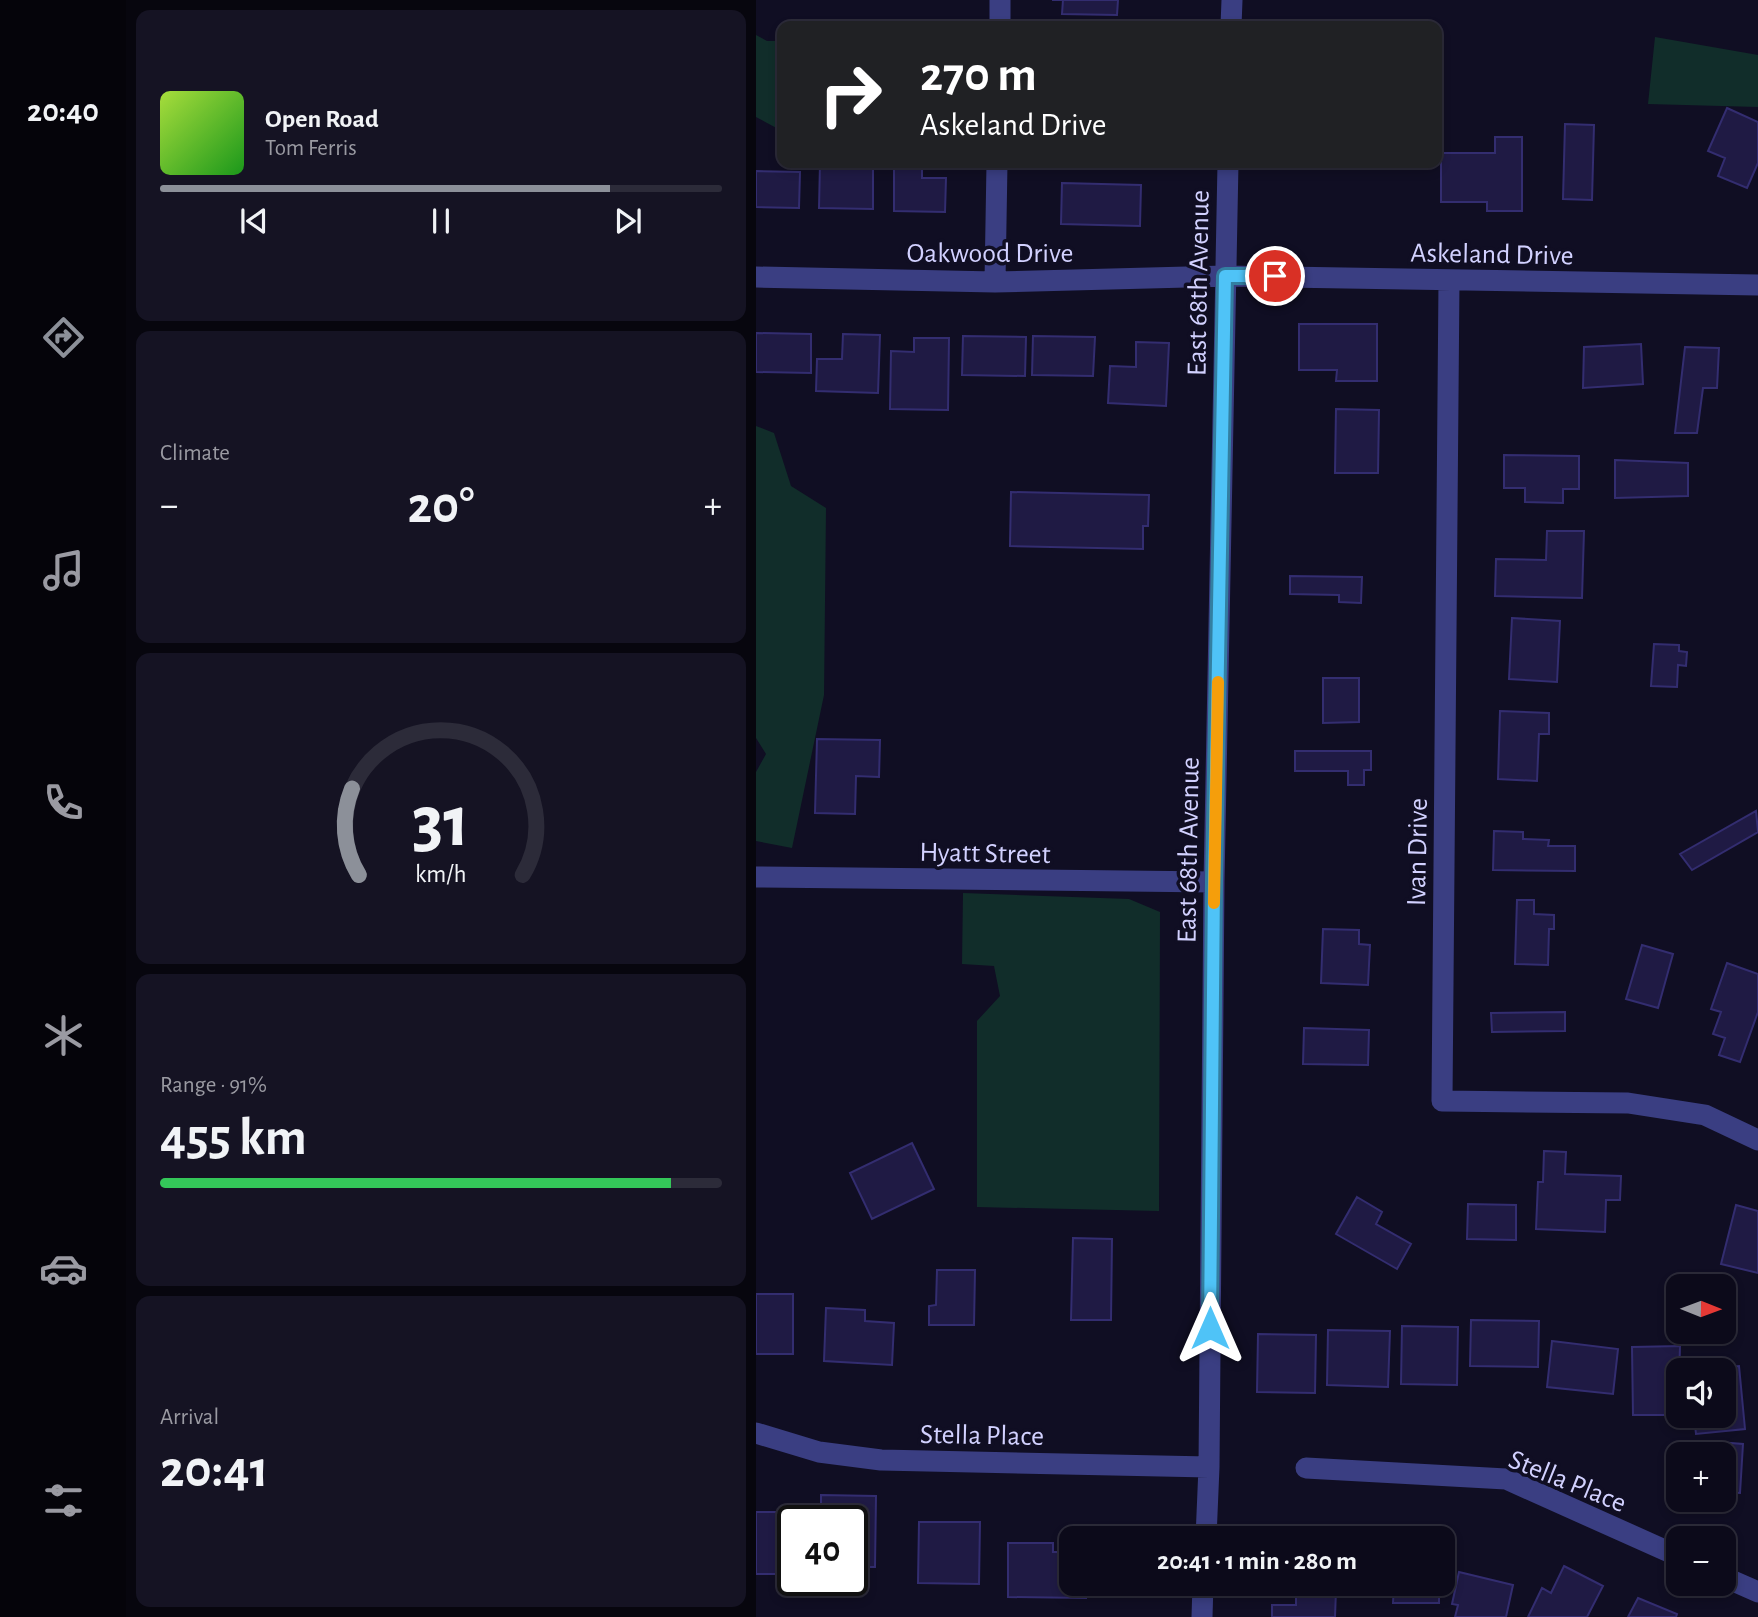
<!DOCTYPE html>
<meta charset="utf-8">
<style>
:root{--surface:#0c0a1a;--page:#151323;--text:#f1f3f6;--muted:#9a9aa2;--line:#2c2b39;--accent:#8c9099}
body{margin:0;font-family:"Alegreya Sans",sans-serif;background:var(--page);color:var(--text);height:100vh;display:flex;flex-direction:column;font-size:26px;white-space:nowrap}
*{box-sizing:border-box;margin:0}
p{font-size:23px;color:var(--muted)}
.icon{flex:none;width:38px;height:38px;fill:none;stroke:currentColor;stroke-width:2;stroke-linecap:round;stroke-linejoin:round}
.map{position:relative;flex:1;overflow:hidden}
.side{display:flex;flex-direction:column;gap:10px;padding:10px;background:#07060e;width:630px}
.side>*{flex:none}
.guide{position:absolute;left:21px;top:21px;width:665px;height:147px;border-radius:14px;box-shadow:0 4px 10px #0003,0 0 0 2px var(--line);background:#202124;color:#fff;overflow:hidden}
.needle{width:46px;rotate:91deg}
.fabs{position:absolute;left:910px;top:1274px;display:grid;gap:14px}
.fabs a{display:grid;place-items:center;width:70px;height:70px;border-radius:14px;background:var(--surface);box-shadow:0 4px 10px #0003,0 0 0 2px var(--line);font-size:35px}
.speed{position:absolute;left:21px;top:1505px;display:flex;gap:14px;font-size:35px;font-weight:700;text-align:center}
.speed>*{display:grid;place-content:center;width:91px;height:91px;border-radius:50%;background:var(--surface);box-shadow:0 4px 10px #0003,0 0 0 2px var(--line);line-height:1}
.speed .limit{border:4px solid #111;border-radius:10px;background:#fff;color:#111}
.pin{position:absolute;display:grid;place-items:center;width:60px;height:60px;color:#fff;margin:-30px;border:4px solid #fff;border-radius:50%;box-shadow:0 2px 7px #0007}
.me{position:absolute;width:77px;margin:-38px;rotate:0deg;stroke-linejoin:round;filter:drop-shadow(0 0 5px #0008)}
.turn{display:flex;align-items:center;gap:24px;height:147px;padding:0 28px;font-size:32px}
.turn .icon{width:91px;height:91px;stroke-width:2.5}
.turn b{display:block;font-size:49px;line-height:60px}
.big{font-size:52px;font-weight:600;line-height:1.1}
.side .card{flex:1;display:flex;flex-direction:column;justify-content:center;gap:10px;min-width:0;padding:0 24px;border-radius:14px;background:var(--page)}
.side .dial{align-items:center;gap:0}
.dial svg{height:182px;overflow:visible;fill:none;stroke:var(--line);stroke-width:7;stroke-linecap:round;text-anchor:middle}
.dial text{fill:var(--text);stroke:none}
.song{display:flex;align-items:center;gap:21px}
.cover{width:84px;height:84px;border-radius:10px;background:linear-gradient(135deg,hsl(80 70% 55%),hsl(120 70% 35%))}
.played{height:7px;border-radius:4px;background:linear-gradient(90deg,var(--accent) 80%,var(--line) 80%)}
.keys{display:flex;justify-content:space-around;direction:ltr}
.heat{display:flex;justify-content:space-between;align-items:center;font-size:38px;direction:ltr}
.charge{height:10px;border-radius:5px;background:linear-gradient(90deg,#34c759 91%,var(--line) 0)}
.trip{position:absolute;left:303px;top:1526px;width:396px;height:70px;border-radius:14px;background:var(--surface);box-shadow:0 4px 10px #0003,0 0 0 2px var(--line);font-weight:600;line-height:70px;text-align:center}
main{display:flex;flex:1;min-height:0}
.dock{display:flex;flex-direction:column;width:126px;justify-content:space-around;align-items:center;background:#05040a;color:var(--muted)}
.dock .icon{width:49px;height:49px}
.dock .selected{color:var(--accent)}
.dock b{font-size:32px;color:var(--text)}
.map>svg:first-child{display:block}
</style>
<main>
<nav class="dock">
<b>20:40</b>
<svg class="icon selected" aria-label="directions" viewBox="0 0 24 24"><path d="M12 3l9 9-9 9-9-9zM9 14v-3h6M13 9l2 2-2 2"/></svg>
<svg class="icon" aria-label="music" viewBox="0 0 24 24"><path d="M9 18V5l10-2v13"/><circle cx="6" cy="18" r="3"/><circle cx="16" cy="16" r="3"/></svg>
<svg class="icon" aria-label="phone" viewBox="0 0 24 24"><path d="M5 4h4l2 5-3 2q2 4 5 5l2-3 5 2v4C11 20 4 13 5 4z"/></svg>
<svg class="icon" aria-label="climate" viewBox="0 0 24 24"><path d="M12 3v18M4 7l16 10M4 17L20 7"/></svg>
<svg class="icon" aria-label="car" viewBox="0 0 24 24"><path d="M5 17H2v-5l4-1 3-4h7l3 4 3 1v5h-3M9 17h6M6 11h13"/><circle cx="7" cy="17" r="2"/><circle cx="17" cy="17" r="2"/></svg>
<svg class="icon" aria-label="filters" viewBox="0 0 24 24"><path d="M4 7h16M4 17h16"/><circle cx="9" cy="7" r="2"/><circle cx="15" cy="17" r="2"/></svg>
</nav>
<section class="side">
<div class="card">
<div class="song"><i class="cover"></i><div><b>Open Road</b><p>Tom Ferris</p></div></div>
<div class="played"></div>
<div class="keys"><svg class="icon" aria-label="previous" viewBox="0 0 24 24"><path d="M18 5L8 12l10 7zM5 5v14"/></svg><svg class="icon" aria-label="pause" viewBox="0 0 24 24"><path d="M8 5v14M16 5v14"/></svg><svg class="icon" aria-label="next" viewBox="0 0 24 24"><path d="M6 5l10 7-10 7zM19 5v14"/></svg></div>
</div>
<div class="card"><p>Climate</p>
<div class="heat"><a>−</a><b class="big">20°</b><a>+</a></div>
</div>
<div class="card dial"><svg viewBox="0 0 100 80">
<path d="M14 69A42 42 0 1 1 86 69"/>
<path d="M14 69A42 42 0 0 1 11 31" stroke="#8c9099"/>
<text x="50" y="56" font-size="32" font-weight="700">31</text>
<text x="50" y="72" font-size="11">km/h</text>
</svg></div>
<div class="card"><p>Range · 91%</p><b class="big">455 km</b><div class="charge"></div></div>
<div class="card"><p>Arrival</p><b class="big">20:41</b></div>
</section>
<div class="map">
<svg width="1002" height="1617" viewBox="0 0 1002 1617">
<rect width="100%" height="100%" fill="#100e23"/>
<path fill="#112d2a" d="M0 35 11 41H26V131L0 117Z
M899 37 1002 55V107L892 104Z
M0 426 18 433 35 486 70 508 68 695 36 848 0 841V772L10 754 0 738Z
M207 893 373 899 404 912 403 1211 221 1207V1021L244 996 238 966 206 964Z"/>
<path fill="#1f1a44" stroke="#332d70" stroke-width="2" d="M296 0H362L361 15 306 14 307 0Z
M971 108 1002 122V163L991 188 962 176 969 158 952 151Z
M809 124 838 125 836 200 807 199Z
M739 137H766V211H731V202H685V153H739Z
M64 163H117V209L63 208Z
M138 163H166V178H190L189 212 138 211Z
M0 171 44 172 43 208 0 207Z
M306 183 385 185 384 226 305 224Z
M543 324H621V381H580L581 370H543Z
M0 333 55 334V373L0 372Z
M87 334 124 335 122 393 60 391 61 359H86Z
M207 336 270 337 269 376 206 375Z
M277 336 339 337 337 376 276 375Z
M158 338H193L192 410 134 409 135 351 158 352Z
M380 342 413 343 410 406 352 403 354 366 380 367Z
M885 344 887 384 827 388 828 347Z
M929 347 963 348 961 388H947L941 433H919Z
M580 409 623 410 622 473H579Z
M748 455 823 456V489H807V503L769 502V488H748Z
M859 460 932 463V496L859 498Z
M255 492 393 495 392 526H387V549L254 546Z
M791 531H828L826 598 739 596 740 559 790 560Z
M534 576 606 577 605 603 583 602V595L534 594Z
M756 618 804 621 801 682 753 679Z
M898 644 923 645V651L931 652 930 666 922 665 921 687 895 686Z
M567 678H603V722L567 723Z
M744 711 793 713V734H783L781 781 742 779Z
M61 739 124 740 123 777 100 776 99 814 59 813Z
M539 751H615V770H608V785H592V771H539Z
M1000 811 1002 832 936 870 924 854Z
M738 831 767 832V839L793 840 792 846H819V871L737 870Z
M761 900H778V914L798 915V929H793L792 965 759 964Z
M567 929 603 930V944L614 945 612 985 565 983Z
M886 945 917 954 902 1008 870 999Z
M971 963 1002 974V1012L984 1062 963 1055 969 1038 957 1034 965 1012 955 1009Z
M809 1012V1031L736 1032 735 1013Z
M548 1028 613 1030 612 1065 547 1064Z
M156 1143 178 1189 116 1219 94 1173Z
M788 1151 810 1152 809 1174 865 1176 864 1200H850L849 1232 780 1229 782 1182H787Z
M601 1197 626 1212 620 1224 655 1244 641 1269 580 1234Z
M712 1204 760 1205V1240L711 1239Z
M980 1205 1002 1211V1273L965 1264Z
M317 1238 356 1239 355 1320H315Z
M181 1270H219L218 1325H173V1306L180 1305Z
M0 1294H37V1354H0Z
M70 1308 109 1310V1321L138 1323 136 1365 68 1361Z
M715 1320 783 1321 782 1367 714 1366Z
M646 1326 702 1327 701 1385 645 1384Z
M572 1330 634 1331 632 1387 571 1385Z
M502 1334 560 1335 559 1393 501 1392Z
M796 1341 862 1349 857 1394 791 1387Z
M924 1346 922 1415H877L876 1347Z
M983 1366 989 1429 940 1434 938 1416H968V1370H944Z
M962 1442 987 1444 984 1493 968 1492V1454H961Z
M65 1495 120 1496 119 1567H96V1521H65Z
M0 1512H32L30 1574H0Z
M163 1522H224L223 1584 162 1583Z
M586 1529V1538H510V1530Z
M649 1534 677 1535V1538H649Z
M252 1543H297V1552H315V1584H330V1598L252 1597Z
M808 1566 847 1586 831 1617H772L786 1588 795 1593Z
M703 1572 757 1585 750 1617H699L702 1605 696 1604Z
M638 1584H683V1603H637Z
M540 1590H580L579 1617H516V1605H540Z
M882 1598 921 1614 920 1617H872Z"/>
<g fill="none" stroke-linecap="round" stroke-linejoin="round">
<path stroke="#3a3e82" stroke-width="21" d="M244 26V0
M475 26 476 0
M0 277 239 282 469 276 1002 285
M693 280 686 1101 872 1103 949 1115 1002 1140
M239 282 241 163
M0 877 458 882
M0 1433 63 1452 125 1460 453 1467
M550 1468 750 1479 922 1556
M450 1538 453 1467 458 882 472 163
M968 1577 1002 1592
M446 1617 447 1584"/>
</g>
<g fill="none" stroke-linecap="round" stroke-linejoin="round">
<defs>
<path id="route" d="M454 1328 458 882 469 276H519"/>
</defs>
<use href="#route" stroke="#337fa1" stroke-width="18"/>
<use href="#route" stroke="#4fc3f7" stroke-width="12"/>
<path stroke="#f59e0b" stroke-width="12" d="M458 903 462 682"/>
</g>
<g text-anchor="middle" stroke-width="7" stroke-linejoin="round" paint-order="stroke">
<g font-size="28" fill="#d2d1ff" stroke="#100e23">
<text x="234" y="262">Oakwood Drive</text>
<text transform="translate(736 253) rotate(1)" y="10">Askeland Drive</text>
<text transform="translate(441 283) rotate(-89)" y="10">East 68th Avenue</text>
<text transform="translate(431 850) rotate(-89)" y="10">East 68th Avenue</text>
<text transform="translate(229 852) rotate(1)" y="10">Hyatt Street</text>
<text transform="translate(660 852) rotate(-89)" y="10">Ivan Drive</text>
<text transform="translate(226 1434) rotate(1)" y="10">Stella Place</text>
<text transform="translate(812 1480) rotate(22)" y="10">Stella Place</text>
</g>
</g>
</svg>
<div class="fabs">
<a><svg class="needle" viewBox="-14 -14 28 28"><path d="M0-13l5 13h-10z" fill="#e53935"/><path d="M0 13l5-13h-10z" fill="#9a9aa2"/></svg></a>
<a><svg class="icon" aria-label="sound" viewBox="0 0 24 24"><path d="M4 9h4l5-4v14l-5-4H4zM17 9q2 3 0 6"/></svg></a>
<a>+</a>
<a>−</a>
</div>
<div class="speed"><div class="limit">40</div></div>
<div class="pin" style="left:519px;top:276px;background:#d93025"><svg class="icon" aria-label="arrive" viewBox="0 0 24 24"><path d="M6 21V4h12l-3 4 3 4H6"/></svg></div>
<svg class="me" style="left:454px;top:1328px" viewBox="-20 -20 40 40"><path d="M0-17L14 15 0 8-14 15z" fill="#4fc3f7" stroke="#fff" stroke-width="4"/></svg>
<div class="trip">20:41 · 1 min · 280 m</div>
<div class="guide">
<div class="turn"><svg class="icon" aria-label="right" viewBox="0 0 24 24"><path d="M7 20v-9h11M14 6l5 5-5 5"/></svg><div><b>270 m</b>Askeland Drive</div></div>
</div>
</div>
</main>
